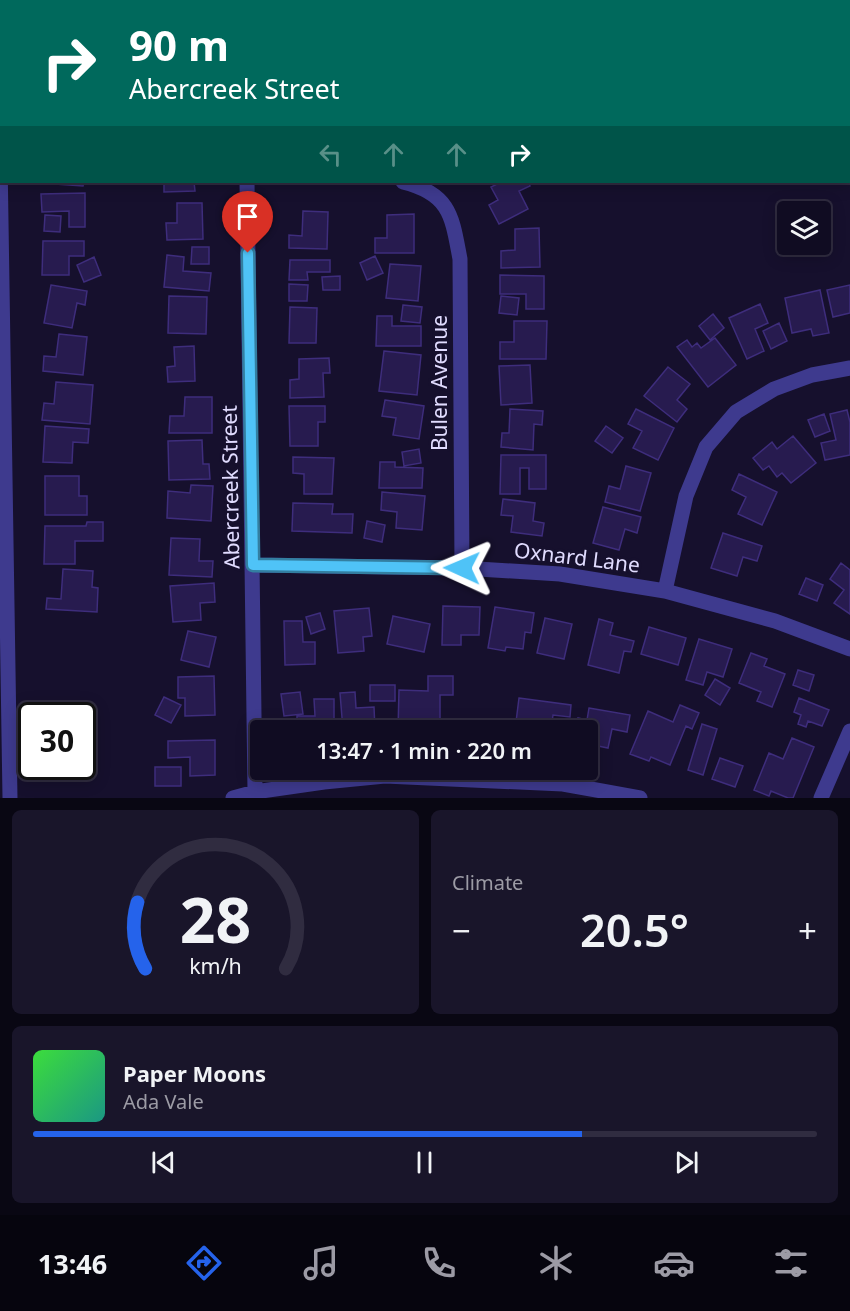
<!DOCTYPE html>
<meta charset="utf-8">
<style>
:root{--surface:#100c22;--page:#19152a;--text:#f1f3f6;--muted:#9c9ba5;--line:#302c40;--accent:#2563eb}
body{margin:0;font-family:"Noto Sans",sans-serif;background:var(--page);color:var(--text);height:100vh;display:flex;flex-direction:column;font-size:22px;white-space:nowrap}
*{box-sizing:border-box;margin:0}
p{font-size:20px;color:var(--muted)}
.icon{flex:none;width:33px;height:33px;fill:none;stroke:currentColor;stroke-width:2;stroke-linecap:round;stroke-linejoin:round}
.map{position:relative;height:798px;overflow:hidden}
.side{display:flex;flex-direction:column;gap:12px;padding:12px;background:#090713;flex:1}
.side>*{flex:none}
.guide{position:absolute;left:0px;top:0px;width:850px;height:183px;box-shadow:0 3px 15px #0003,0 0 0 2px var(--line);background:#00695c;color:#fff;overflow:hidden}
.controls{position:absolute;left:777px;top:201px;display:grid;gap:12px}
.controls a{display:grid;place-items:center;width:54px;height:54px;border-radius:6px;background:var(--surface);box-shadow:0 3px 15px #0003,0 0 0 2px var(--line);font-size:30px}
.speed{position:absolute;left:18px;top:702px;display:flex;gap:12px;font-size:30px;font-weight:700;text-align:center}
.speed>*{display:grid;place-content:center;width:78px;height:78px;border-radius:50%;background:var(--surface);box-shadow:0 3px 15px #0003,0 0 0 2px var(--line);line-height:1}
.speed .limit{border:3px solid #111;border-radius:9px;background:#fff;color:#111}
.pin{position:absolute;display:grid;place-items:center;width:51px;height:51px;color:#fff;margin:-62px -26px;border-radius:50% 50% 50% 0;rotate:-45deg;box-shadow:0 0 6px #0007}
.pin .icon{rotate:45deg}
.me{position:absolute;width:66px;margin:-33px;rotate:271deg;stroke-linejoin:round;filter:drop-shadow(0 0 4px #0008)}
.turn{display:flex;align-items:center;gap:21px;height:126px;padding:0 30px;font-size:27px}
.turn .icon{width:78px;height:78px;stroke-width:2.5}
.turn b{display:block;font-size:42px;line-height:51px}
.lanes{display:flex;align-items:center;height:57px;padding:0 30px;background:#0003;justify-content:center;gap:30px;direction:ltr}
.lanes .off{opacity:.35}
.big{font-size:45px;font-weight:600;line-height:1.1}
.side .card{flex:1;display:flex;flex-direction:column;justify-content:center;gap:9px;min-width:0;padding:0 21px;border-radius:9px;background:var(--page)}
.side .dial{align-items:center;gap:0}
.dial svg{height:156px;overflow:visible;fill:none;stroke:var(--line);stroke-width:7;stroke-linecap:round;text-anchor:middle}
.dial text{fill:var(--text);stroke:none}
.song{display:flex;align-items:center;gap:18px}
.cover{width:72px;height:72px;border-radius:9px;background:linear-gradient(135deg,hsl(120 70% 55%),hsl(170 70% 35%))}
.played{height:6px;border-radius:3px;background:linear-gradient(90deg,var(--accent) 70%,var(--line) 70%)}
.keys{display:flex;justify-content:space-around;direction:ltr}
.heat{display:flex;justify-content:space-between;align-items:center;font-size:33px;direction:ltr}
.side .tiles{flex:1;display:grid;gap:12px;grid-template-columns:1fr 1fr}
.card:last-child{grid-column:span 2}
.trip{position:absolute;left:250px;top:720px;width:348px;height:60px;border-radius:6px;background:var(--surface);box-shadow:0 3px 15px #0003,0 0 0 2px var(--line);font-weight:600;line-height:60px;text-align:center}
.dock{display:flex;height:96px;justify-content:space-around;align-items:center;background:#06050e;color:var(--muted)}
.dock .icon{width:42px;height:42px}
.dock .current{color:var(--accent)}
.dock b{font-size:27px;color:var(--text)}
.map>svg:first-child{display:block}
</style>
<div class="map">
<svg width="850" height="798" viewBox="0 0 850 798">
<rect width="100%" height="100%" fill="#16102d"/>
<path fill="#271b4f" stroke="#3e2d7c" stroke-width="1.5" d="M322 0H362V2H322Z
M41 182H84L83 186 41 183Z
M164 182H194L195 191 164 192Z
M501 182H528L530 186 519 191 528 209 499 224 489 205 498 200 491 187Z
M85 193V227H69V211L42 212 41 194Z
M177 203H202L203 239 167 240 166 223H177Z
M303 211 328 212 327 249 289 248V235L302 236Z
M414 214V253H375V238H387V215Z
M45 215 61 216 60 232 44 231Z
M539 228 540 267 501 268V251L515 250V229Z
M43 241H84V256H69V275H42Z
M192 247H209V264H191Z
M167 255 184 257 183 271 211 273 209 291 164 287Z
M375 256 383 273 367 280 360 263Z
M94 257 101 275 84 282 77 265Z
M290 260H330V272H307L308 280H289Z
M390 264 421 266 418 301 386 298Z
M500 275 544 276V309H526V294H500Z
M340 276V290H323L322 277Z
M289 284 308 285 307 301H289Z
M51 285 87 291 85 305 77 303 72 328 44 323Z
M850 285V313L833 317 827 290Z
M820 290 829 333 813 336 811 329 792 333 785 298Z
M169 296 207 297 206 334 168 333Z
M501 296 519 298 517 315 499 313Z
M760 304 768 323 755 329 764 351 747 359 729 318Z
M403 305 422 307 420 323 401 321Z
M290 307 317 308 316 343H289Z
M713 314 724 328 710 340 699 326Z
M377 316H392V326H421V346H376Z
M514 321H547L546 359H500V342H514Z
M779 323 787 341 771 349 763 331Z
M59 334 87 337 83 375 43 371 44 356 56 357Z
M715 338 736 365 708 387 677 347 687 340 692 347 697 343 701 348Z
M194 346 195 381 168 382 167 367 175 366 174 347Z
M384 351 421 355 417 395 379 391Z
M329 358 330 373H323L324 397 290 398V380L299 379V359Z
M530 365 532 403 501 405 499 366Z
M668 367 690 384 677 400 687 409 677 422 644 396Z
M56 382 93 385 90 424 42 420 44 403 54 404Z
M185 397H212V433H169L170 416H184Z
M385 400 424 406 419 439 393 435 396 418 382 416Z
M289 406H325V422H318V446H290Z
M510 409 543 411 542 425 534 424 533 450 501 447 502 433H509Z
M636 409 674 428 658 460 633 448 642 431 628 424Z
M847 410 850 422V455L825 460 821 443 836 440 830 414Z
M824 414 830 431 815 437 808 420Z
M45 426 89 429 88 443 73 442 72 463 43 462Z
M606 426 623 438 612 453 595 441Z
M793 436 816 463 791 483 782 473 777 477 769 466 763 470 753 458 772 442 777 449Z
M202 440 203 464H209L210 479 169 480 168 441Z
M419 449 421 463 404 466 402 452Z
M501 455H546V489H529V468H520V494H500Z
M293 457 334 458 332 494H304V474L293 473Z
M380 462H395V467L423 468 422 488H379Z
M626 466 651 473 640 511 605 502 609 486 620 489Z
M739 474 777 492 762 525 738 514 746 497 732 490Z
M45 476H79V496H87V515H45Z
M191 485 213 486 211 521 167 518 168 491 190 493Z
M382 492 425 496 422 530 396 528 397 512 381 510Z
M503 499 535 503 533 521 544 523 542 536 511 532 513 516 501 515Z
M293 503 333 504 332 514H353L352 533 292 531Z
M603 507 641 517 637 533 625 529 619 550 593 543Z
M367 521 385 525 382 542 364 538Z
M87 522H103V541H75V564H44L45 526H86Z
M723 533 762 546 757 561 743 557 737 576 711 568Z
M171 538 200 539 199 561H213L212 577 169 575Z
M841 563 850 570V614L834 603 844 590 830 579Z
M63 569 93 571 92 587 98 588 97 612 46 609 47 598 61 599Z
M806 578 823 585 817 601 799 594Z
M214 583 215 602 200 603 201 620 173 622 170 586Z
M443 606 480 607 479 635H461V645H442Z
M495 607 534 613 531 633 525 632 523 649 506 647 505 651 488 648Z
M369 608 372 636 363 637 364 651 338 653 334 611Z
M320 613 325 629 311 634 306 617Z
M393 616 430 624 424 652 387 644Z
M545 618 572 624 564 659 537 653Z
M599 619 613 623 610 635 634 641 631 652 624 651 619 673 588 665Z
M284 621H302L303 642H315V664L285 665Z
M649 627 686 638 678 665 641 654Z
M188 631 216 637 209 667 181 660Z
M699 639 732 649 723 677 707 672 703 685 686 680Z
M751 653 767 659 764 666 785 674 772 707 757 701 761 692 739 683Z
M798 670 814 675 809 691 793 685Z
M214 676 215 715 185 716V698H178V677Z
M428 676H453V695H440V730H398L399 690 428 691Z
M715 679 730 688 720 705 705 695Z
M370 685H395V701H370Z
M300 692 303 714 284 716 281 694Z
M355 692 356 708 374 707 375 730H343L340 693Z
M164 697 181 705 171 723 155 715Z
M519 698 571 705 570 717 553 715 551 730H515Z
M799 698 829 710 822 726 808 721 806 727 798 724 801 715 794 712Z
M314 699H334V730H297V716H315Z
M680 705 699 713 692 729 686 726 670 765 651 757 649 761 630 754 648 711 673 722Z
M589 708 630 715 627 732 612 729 608 748 588 744V730H576L578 718 587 720Z
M702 724 717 729 703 775 688 770Z
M792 738 814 747 793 798H788L771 791 769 796 754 790 769 753 783 759Z
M215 740V775L190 776V757L168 758V741Z
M720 758 743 766 735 787 712 779Z
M155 767H181V786H155Z"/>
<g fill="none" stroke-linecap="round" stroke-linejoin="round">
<path stroke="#3e3a8e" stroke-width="15" d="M245 0V2
M0 158 10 798
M247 182 255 792
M403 182C451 194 452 217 460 259L462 568
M253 565 462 568 560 574 665 591 775 621 850 649
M665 591 686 496 706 447 736 412 774 389 812 375 850 368
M233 798 255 792 324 782 385 776 563 784 640 798
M821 798 850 731"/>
</g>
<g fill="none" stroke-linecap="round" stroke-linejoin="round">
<defs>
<path id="route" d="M248 253 253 565 462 568"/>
</defs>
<use href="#route" stroke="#337fa1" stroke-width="15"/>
<use href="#route" stroke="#4fc3f7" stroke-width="10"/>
</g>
<g text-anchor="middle" stroke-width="6" stroke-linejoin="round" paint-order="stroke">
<g font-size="21" fill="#e1dcff" stroke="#16102d">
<text transform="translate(440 383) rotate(-90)" y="7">Bulen Avenue</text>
<text transform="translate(231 487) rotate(-91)" y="7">Abercreek Street</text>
<text transform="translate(577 558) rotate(7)" y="7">Oxnard Lane</text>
</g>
</g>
</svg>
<div class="controls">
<a><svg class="icon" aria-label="layers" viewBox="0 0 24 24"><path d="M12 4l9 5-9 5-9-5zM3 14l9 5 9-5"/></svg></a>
</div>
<div class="speed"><div class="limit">30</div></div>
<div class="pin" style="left:248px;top:253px;background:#d93025"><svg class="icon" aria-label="arrive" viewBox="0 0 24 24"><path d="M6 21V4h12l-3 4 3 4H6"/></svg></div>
<svg class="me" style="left:462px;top:568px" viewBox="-20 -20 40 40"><path d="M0-17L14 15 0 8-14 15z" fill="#4fc3f7" stroke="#fff" stroke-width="4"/></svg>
<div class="trip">13:47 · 1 min · 220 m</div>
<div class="guide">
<div class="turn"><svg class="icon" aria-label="right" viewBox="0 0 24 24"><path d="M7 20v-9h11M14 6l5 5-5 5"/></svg><div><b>90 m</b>Abercreek Street</div></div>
<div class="lanes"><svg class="icon off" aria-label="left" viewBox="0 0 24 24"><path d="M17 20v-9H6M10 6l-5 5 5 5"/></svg><svg class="icon off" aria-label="ahead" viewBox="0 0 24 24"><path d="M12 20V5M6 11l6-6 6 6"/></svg><svg class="icon off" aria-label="ahead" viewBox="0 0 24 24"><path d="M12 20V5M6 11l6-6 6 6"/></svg><svg class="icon" aria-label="right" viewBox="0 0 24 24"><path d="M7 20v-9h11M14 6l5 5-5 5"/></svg></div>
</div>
</div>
<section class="side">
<div class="tiles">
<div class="card dial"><svg viewBox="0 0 100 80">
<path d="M14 69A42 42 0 1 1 86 69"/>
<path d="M14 69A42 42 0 0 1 10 35" stroke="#2563eb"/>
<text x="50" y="56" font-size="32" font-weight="700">28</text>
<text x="50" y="72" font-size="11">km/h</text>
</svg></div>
<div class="card"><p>Climate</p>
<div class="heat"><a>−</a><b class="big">20.5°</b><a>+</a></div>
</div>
<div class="card">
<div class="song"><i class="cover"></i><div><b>Paper Moons</b><p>Ada Vale</p></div></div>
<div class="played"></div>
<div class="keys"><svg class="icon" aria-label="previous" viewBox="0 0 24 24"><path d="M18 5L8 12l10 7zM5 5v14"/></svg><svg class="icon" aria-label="pause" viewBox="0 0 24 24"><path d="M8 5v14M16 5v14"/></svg><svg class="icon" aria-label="next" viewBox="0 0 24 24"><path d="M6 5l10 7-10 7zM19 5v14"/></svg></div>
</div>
</div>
</section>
<nav class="dock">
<b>13:46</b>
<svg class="icon current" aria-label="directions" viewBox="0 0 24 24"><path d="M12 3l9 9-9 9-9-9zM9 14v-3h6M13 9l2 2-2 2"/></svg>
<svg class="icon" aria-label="music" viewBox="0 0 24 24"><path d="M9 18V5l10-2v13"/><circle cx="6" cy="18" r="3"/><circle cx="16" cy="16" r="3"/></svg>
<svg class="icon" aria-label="phone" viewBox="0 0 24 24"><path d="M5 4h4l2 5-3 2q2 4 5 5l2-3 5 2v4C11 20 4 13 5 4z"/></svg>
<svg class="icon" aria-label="climate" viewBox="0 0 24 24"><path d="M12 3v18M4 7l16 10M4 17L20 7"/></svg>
<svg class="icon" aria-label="car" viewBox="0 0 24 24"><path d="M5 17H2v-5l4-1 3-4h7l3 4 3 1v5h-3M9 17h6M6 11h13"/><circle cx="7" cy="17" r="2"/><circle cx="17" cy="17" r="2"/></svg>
<svg class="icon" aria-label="filters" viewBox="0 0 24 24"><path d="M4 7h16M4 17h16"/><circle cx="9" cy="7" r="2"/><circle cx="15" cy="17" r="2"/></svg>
</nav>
